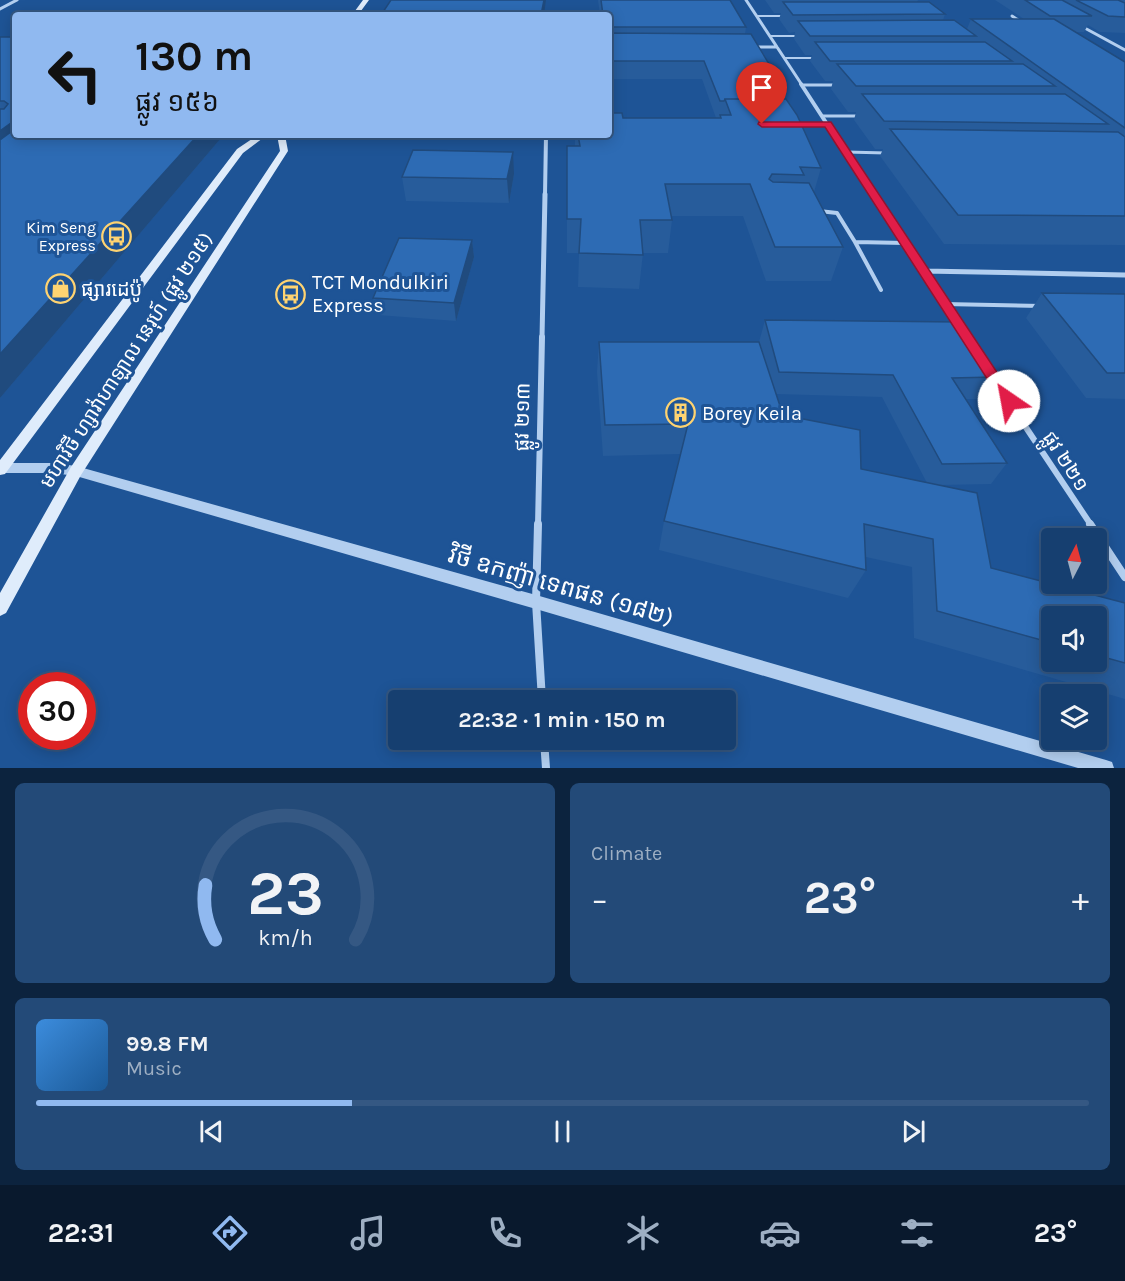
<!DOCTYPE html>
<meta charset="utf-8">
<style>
:root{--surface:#163f70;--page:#234a78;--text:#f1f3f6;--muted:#9eafc3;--line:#355883;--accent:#90b9f0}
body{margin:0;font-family:Karla,"Noto Sans Khmer",sans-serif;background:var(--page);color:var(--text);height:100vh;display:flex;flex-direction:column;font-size:22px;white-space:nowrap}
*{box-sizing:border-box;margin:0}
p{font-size:20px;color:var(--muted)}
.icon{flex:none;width:33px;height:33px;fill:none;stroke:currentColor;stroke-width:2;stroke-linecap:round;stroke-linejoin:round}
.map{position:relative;height:768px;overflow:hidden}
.side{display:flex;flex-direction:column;gap:15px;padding:15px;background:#0c233e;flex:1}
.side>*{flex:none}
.hud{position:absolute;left:12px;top:12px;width:600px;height:126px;border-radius:6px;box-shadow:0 3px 15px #0003,0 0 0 2px var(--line);background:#90b9f0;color:#111;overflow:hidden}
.needle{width:39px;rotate:6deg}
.buttons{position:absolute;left:1041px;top:528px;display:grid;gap:12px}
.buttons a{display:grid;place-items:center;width:66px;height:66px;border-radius:6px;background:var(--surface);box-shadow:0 3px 15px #0003,0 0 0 2px var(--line);font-size:30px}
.speed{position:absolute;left:18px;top:672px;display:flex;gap:12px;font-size:30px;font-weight:700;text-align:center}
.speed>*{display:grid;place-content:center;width:78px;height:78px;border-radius:50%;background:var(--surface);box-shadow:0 3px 15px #0003,0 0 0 2px var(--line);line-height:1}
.speed .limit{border:9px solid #d22;background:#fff;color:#111}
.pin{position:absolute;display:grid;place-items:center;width:51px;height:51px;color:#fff;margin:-62px -26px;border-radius:50% 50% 50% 0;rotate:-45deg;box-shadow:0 0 6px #0007}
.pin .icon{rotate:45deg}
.me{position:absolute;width:66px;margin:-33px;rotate:327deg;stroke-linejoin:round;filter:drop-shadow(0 0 4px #0008)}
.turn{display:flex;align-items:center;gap:21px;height:126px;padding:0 24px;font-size:27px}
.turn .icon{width:78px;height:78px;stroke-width:2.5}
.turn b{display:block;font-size:42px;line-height:51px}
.big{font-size:45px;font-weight:700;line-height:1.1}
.side .widget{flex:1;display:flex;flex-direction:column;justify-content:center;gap:9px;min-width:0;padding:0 21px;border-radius:9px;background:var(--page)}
.side .dial{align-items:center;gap:0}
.dial svg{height:156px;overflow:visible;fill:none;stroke:var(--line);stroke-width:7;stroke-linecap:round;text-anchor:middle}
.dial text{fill:var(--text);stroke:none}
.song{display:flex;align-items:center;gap:18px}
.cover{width:72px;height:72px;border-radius:9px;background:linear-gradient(135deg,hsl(210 70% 55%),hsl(210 70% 35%))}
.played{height:6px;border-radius:3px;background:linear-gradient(90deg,var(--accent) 30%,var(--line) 30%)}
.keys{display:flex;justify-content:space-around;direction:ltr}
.heat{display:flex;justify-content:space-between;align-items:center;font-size:33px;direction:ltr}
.side .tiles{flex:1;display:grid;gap:15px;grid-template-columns:1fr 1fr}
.widget:last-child{grid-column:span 2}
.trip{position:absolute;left:388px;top:690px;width:348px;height:60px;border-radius:6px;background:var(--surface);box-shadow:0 3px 15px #0003,0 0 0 2px var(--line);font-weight:700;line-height:60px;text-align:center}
.menu{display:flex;height:96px;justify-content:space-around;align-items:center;background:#09192d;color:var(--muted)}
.menu .icon{width:42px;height:42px}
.menu .current{color:var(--accent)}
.menu b{font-size:27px;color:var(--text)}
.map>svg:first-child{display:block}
</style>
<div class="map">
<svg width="1125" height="768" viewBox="0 0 1125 768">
<rect width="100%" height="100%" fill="#1e5496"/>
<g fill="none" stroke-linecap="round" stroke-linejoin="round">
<path stroke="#b2ceef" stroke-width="2" d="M757 16H784
M770 36H800
M785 58H815
M802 85H836"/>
<path stroke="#b2ceef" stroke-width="3" d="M802 85H836
M823 116H859
M846 152 886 153"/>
<path stroke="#b2ceef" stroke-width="4" d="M819 211 837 213 855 242
M881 290 855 242 905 243
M944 304 1041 306"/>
<path stroke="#b2ceef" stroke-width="3" d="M746 0 802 85
M0 9 17 0
M1012 16 1024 24
M1081 26 1125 50
M751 47H777"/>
<path stroke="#b2ceef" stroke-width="4" d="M801 84 873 195
M796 124H828
M545 195 546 135"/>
<path stroke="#b2ceef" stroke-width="5" d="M873 194 961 329
M924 271 1125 275
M542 338 545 194"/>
<path stroke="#b2ceef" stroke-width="6" d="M991 375 1091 525
M538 525 542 337"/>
<path stroke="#b2ceef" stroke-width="8" d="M538 524 536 602 542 700
M1090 524 1125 577
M544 740 546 768"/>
<path fill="#b2ceef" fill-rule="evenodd" d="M0 463H53L76 466 536 595 1106 760 1112 762 1114 768H1078L536 609 76 476 53 473H0Z"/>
<path fill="#dfecfb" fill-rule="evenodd" d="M363 0H369L358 15H352Z
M258 135H267L243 153 5 474 0 475V460L237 149Z
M277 135H285L288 151 81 475 6 613 0 616V593L71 467 280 151Z"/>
</g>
<path fill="#275c9b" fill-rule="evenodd" d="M598 0H730L746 27 745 34 772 69 770 82 779 99 821 168 814 192 843 247 831 281H766L743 216H671L672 220 668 253H643L639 289 578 287 579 253H567V146H575V135H609L623 118H716L702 79H609V15H600Z
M765 0H918L917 2 945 14 943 20 967 29 971 19H1024L995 0H1125V33L1100 32 1088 25 1084 32H1075L1125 62V245L944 244 880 156 883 149H875L854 120 856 112H848L831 89 833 81H825L810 61 812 55H805L794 39 795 32 789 33 779 19 781 13H774Z
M0 37 15 135H220L221 138 0 398Z
M514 174 509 203 406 201 402 177Z
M472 240 474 257 456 321 378 315 373 298Z
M1042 293 1125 294V399L1086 398 1026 318Z
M765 320 996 377 982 399H966L1007 463 991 484 940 485 991 568 1125 603V699L914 638 912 567 866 557V570L848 598 659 550 664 521 680 454 603 456 597 372 599 342H759ZM776 394 882 397 927 483 861 469 783 415ZM1052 616H1096V662H1052Z"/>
<path fill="#204b7e" d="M544 0H546L544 15H541Z
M15 120V135L0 160V131Z
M198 135H220L221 138 0 398V354Z
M513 152 514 174 509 203 507 179Z
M472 240 474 257 456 321 454 303Z"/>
<path fill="#2d6bb4" stroke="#204b7e" stroke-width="1.5" d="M391 0H544L541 15H381Z
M601 0H730L746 27H609V15H603Z
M1025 0H1062L1092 16H1050Z
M1076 0H1118L1125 3V17L1108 16Z
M783 2H929L945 14 793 15Z
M971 19H1054L1125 62V128Z
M954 20 976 36H810L798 21Z
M609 33 751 34 772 69H762L779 99H725L724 101H720L704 61H609Z
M0 37H15V120L0 131V109H4L8 104 4 101H0Z
M815 42H985L1012 61H830Z
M837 64H1023L1055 86H856Z
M862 94H1065L1108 124 884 121Z
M725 99H786L797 115 821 168 800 167 804 175 772 174 769 179 773 182 809 183 843 247H775L750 184H665L672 220H640L643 255 579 253 581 219H567V146H580L578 135H609V113H622L623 118H721L720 115H731Z
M15 129V135H198L0 354V140Z
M890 129 1118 132 1125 137V216L958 215Z
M413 150 513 152 507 179 402 177Z
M399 238 472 240 454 303 373 298Z
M1042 293 1125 294V373H1107Z
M765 320 959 322 996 377 952 378 1007 463 942 464 893 375 779 372Z
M599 342H759L783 415 860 430 861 469 977 493 991 568 1125 603V663L1096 655V616H1052V643L937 611 933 539 864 524 866 570 664 521 688 424 605 425Z"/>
<path fill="#e11d48" stroke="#92132f" stroke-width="1.5" d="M759 122H831L1014 398 1016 401 1014 405H1004L825 127H762L758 124Z"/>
<defs>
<symbol id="bus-ring" viewBox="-11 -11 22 22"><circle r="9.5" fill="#1e5496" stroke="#fed371" stroke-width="1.5"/><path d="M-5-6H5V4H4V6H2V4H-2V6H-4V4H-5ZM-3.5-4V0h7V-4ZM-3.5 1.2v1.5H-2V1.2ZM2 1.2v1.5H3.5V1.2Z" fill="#fed371"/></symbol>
<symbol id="shop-ring" viewBox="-11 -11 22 22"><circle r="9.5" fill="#1e5496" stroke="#fed371" stroke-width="1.5"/><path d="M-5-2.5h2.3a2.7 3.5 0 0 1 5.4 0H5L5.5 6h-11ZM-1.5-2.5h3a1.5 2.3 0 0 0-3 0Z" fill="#fed371"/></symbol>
<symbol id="building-ring" viewBox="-11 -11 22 22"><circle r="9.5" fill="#1e5496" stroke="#fed371" stroke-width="1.5"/><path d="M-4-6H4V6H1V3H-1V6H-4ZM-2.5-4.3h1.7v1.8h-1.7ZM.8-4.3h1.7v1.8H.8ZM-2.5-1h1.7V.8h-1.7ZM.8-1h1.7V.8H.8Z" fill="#fed371"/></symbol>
</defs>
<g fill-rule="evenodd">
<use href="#bus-ring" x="100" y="220" width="33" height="33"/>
<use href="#shop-ring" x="44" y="272" width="33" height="33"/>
<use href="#bus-ring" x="274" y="278" width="33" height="33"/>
<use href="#building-ring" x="664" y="396" width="33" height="33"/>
</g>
<g text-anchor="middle" stroke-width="6" stroke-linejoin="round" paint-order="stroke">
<g font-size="16" fill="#fff" stroke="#1e5496" text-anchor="end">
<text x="96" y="233">Kim Seng<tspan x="96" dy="18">Express</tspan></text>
</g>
<g font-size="20" fill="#fff" stroke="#1e5496" text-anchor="start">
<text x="312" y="289">TCT Mondulkiri<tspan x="312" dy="23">Express</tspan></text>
<text x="81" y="296">ផ្សារដេប៉ូ</text>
<text x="702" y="420">Borey Keila</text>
</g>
<g font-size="20" fill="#fff" stroke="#1e5496">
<text transform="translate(126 360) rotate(-57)" y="7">មហាវិថី ហ្សាវ៉ាហាឡាល នេរុហ៍ (ផ្លូវ ២១៥)</text>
<text transform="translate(522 417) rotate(-89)" y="7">ផ្លូវ ២១៣</text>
<text transform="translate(1066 461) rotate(57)" y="7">ផ្លូវ ២២១</text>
</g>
<g font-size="24" fill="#fff" stroke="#1e5496">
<text transform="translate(561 586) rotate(16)" y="8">វិថី ឧកញ៉ា ទេពផន (១៨២)</text>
</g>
</g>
</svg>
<div class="buttons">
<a><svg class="needle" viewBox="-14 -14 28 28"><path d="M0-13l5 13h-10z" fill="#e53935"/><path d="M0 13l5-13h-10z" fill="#9eafc3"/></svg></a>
<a><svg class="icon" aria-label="sound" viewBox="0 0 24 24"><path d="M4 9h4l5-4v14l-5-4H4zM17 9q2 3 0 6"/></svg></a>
<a><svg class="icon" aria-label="layers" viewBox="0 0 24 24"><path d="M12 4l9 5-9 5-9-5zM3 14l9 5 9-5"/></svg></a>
</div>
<div class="speed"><div class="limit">30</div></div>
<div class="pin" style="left:762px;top:124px;background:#d93025"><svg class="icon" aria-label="arrive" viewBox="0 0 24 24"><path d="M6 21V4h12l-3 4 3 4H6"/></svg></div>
<svg class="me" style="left:1009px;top:401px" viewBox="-20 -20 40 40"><circle r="19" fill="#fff"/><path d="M0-13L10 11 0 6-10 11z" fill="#e11d48"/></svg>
<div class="trip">22:32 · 1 min · 150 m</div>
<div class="hud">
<div class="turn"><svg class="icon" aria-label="left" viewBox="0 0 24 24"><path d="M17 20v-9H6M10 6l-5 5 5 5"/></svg><div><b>130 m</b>ផ្លូវ ១៥៦</div></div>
</div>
</div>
<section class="side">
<div class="tiles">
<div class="widget dial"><svg viewBox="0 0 100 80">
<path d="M14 69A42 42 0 1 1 86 69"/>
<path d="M14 69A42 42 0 0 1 9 41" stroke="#90b9f0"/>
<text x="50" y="56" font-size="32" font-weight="700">23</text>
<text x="50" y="72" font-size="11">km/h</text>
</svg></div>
<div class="widget"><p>Climate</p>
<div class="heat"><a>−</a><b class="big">23°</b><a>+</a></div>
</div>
<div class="widget">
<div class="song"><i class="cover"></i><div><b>99.8 FM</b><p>Music</p></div></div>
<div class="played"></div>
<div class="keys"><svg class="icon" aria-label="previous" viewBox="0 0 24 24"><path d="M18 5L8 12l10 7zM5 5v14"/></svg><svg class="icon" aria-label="pause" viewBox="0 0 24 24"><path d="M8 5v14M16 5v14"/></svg><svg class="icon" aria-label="next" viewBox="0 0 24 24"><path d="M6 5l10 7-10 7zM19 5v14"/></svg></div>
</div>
</div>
</section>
<nav class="menu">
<b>22:31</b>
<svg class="icon current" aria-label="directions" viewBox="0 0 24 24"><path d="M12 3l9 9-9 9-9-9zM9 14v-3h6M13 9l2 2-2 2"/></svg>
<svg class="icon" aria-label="music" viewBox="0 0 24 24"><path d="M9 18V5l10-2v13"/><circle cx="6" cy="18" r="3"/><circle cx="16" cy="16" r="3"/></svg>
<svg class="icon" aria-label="phone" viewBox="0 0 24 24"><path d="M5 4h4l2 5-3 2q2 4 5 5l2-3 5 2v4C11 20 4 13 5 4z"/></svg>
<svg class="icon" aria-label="climate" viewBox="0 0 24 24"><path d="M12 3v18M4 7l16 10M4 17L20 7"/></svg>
<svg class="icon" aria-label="car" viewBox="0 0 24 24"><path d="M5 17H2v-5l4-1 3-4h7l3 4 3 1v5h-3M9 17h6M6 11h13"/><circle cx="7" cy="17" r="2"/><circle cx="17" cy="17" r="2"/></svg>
<svg class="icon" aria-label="filters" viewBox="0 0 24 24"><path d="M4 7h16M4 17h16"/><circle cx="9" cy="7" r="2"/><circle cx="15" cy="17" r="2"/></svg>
<b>23°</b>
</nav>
